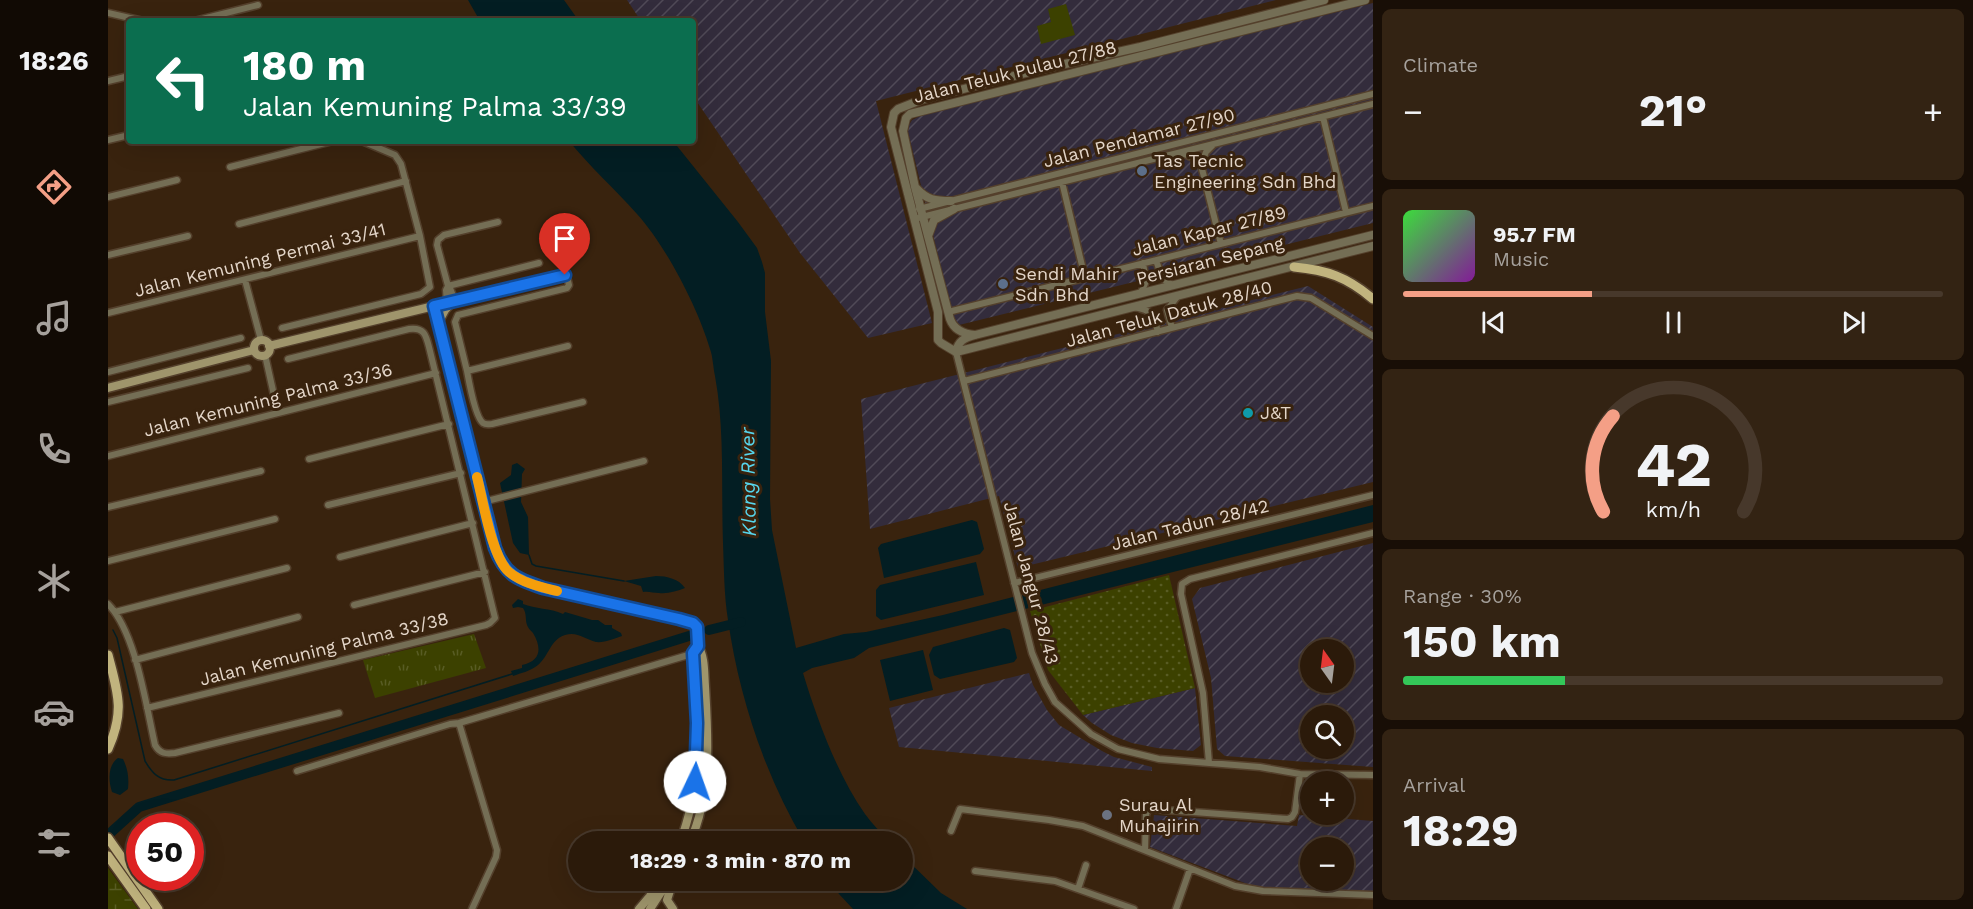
<!DOCTYPE html>
<meta charset="utf-8">
<style>
:root{--surface:#2b1a0a;--page:#332313;--text:#f1f3f6;--muted:#a6a19c;--line:#47382b;--accent:#f49f86}
body{margin:0;font-family:"Work Sans",sans-serif;background:var(--page);color:var(--text);height:100vh;display:flex;flex-direction:column;font-size:22px;white-space:nowrap}
*{box-sizing:border-box;margin:0}
p{font-size:20px;color:var(--muted)}
.icon{flex:none;width:33px;height:33px;fill:none;stroke:currentColor;stroke-width:2;stroke-linecap:round;stroke-linejoin:round}
.map{position:relative;flex:1;overflow:hidden}
.drawer{display:flex;flex-direction:column;gap:9px;padding:9px;background:#180e06;width:600px}
.drawer>*{flex:none}
.banner{position:absolute;left:18px;top:18px;width:570px;height:126px;border-radius:6px;box-shadow:0 6px 24px #0002,0 0 0 2px var(--line);background:#0b6e4f;color:#fff;overflow:hidden}
.needle{width:39px;rotate:346deg}
.buttons{position:absolute;left:1192px;top:639px;display:grid;gap:12px}
.buttons a{display:grid;place-items:center;width:54px;height:54px;border-radius:50%;background:var(--surface);box-shadow:0 6px 24px #0002,0 0 0 2px var(--line);font-size:30px}
.speed{position:absolute;left:18px;top:813px;display:flex;gap:12px;font-size:30px;font-weight:700;text-align:center}
.speed>*{display:grid;place-content:center;width:78px;height:78px;border-radius:50%;background:var(--surface);box-shadow:0 6px 24px #0002,0 0 0 2px var(--line);line-height:1}
.speed .limit{border:9px solid #d22;background:#fff;color:#111}
.pin{position:absolute;display:grid;place-items:center;width:51px;height:51px;color:#fff;margin:-62px -26px;border-radius:50% 50% 50% 0;rotate:-45deg;box-shadow:0 0 6px #0007}
.pin .icon{rotate:45deg}
.me{position:absolute;width:66px;margin:-33px;rotate:3deg;stroke-linejoin:round;filter:drop-shadow(0 0 4px #0008)}
.turn{display:flex;align-items:center;gap:21px;height:126px;padding:0 18px;font-size:27px}
.turn .icon{width:78px;height:78px;stroke-width:2.5}
.turn b{display:block;font-size:42px;line-height:51px}
.big{font-size:45px;font-weight:700;line-height:1.1}
.drawer .widget{flex:1;display:flex;flex-direction:column;justify-content:center;gap:9px;min-width:0;padding:0 21px;border-radius:9px;background:var(--page)}
.drawer .dial{align-items:center;gap:0}
.dial svg{height:156px;overflow:visible;fill:none;stroke:var(--line);stroke-width:7;stroke-linecap:round;text-anchor:middle}
.dial text{fill:var(--text);stroke:none}
.song{display:flex;align-items:center;gap:18px}
.cover{width:72px;height:72px;border-radius:9px;background:linear-gradient(135deg,hsl(120 70% 55%),hsl(290 70% 35%))}
.played{height:6px;border-radius:3px;background:linear-gradient(90deg,var(--accent) 35%,var(--line) 35%)}
.keys{display:flex;justify-content:space-around;direction:ltr}
.heat{display:flex;justify-content:space-between;align-items:center;font-size:33px;direction:ltr}
.charge{height:9px;border-radius:4px;background:linear-gradient(90deg,#34c759 30%,var(--line) 0)}
.trip{position:absolute;left:460px;top:831px;width:345px;height:60px;border-radius:30px;background:var(--surface);box-shadow:0 6px 24px #0002,0 0 0 2px var(--line);font-weight:700;line-height:60px;text-align:center}
main{display:flex;flex:1;min-height:0}
.menu{display:flex;flex-direction:column;width:108px;justify-content:space-around;align-items:center;background:#110a04;color:var(--muted)}
.menu .icon{width:42px;height:42px}
.menu .active{color:var(--accent)}
.menu b{font-size:27px;color:var(--text)}
.map>svg:first-child{display:block}
</style>
<main>
<nav class="menu">
<b>18:26</b>
<svg class="icon active" aria-label="directions" viewBox="0 0 24 24"><path d="M12 3l9 9-9 9-9-9zM9 14v-3h6M13 9l2 2-2 2"/></svg>
<svg class="icon" aria-label="music" viewBox="0 0 24 24"><path d="M9 18V5l10-2v13"/><circle cx="6" cy="18" r="3"/><circle cx="16" cy="16" r="3"/></svg>
<svg class="icon" aria-label="phone" viewBox="0 0 24 24"><path d="M5 4h4l2 5-3 2q2 4 5 5l2-3 5 2v4C11 20 4 13 5 4z"/></svg>
<svg class="icon" aria-label="climate" viewBox="0 0 24 24"><path d="M12 3v18M4 7l16 10M4 17L20 7"/></svg>
<svg class="icon" aria-label="car" viewBox="0 0 24 24"><path d="M5 17H2v-5l4-1 3-4h7l3 4 3 1v5h-3M9 17h6M6 11h13"/><circle cx="7" cy="17" r="2"/><circle cx="17" cy="17" r="2"/></svg>
<svg class="icon" aria-label="filters" viewBox="0 0 24 24"><path d="M4 7h16M4 17h16"/><circle cx="9" cy="7" r="2"/><circle cx="15" cy="17" r="2"/></svg>
</nav>
<div class="map">
<svg width="1265" height="909" viewBox="0 0 1265 909">
<defs>
<pattern id="industrial-furrows" width="10" height="10" patternUnits="userSpaceOnUse" patternTransform="scale(1.5)"><rect width="10" height="10" fill="#332c3c"/><path d="M-1 1l2-2M0 10L10 0M9 11l2-2" fill="none" stroke="#504a57"/></pattern>
<pattern id="grass-dots" width="8" height="8" patternUnits="userSpaceOnUse" patternTransform="scale(1.5)"><rect width="8" height="8" fill="#3c4100"/><path d="M2 2h.1M6 6h.1" fill="none" stroke="#585c24" stroke-width="1.8" stroke-linecap="round"/></pattern>
<pattern id="wetland-marsh" width="20" height="14" patternUnits="userSpaceOnUse" patternTransform="scale(1.5)"><rect width="20" height="14" fill="#3c4100"/><path d="M1 5h8M5 5V1M11 12h8M15 12V8" fill="none" stroke="#585c24"/></pattern>
<pattern id="park-tufts" width="24" height="20" patternUnits="userSpaceOnUse" patternTransform="scale(1.5)"><rect width="24" height="20" fill="#3c4100"/><path d="M3 7l-1-3M5 7V3M7 7l1-3M15 17l-1-3M17 17v-4M19 17l1-3" fill="none" stroke="#585c24"/></pattern>
</defs>
<rect width="100%" height="100%" fill="#39230e"/>
<path fill="url(#industrial-furrows)" fill-rule="evenodd" d="M519 0H1168L768 101 824 323 760 338 692 253 585 96V21H533Z
M1265 3V223L851 325 846 321 800 132 801 125 804 120 814 115Z
M1200 286 1265 327V482L910 568 891 496 762 529 753 399Z
M1265 543V767L1117 756 1109 749 1103 678 1084 599 1092 588ZM1203 650H1236V682H1203ZM1203 716H1236V748H1203Z
M921 673 925 685 939 710 951 725 994 751 1006 757 1044 767V771L791 747 781 708Z
M1087 688 1093 745 1085 751 1049 748 1024 743 1003 735 984 723 975 715Z
M1046 815 1189 826 1191 815 1265 821V892L1150 888 1042 847ZM1203 848H1236V880H1203Z"/>
<path fill="url(#grass-dots)" d="M1061 575 1087 688 975 715 940 670 922 611Z"/>
<path fill="url(#wetland-marsh)" d="M0 868 30 909H0Z"/>
<path fill="url(#park-tufts)" d="M366 634 378 668 267 698 255 660Z"/>
<path fill="#3c4100" d="M958 4 967 35 933 44 929 26 943 22 940 9Z"/>
<path fill="#031e23" d="M360 0H456L471 21H372Z
M461 141H565L630 222 649 248 654 262 657 273V312L663 361 662 499 664 530 688 648 736 634 758 632 835 615 1265 505V522L761 648 746 658 704 668 695 673C709 719 729 774 757 814 764 824 773 833 782 841H696C657 775 631 697 620 620 616 595 616 568 615 543 613 487 617 431 607 376 605 367 605 357 602 349 590 308 558 246 529 214 507 189 482 167 461 141Z
M409 463 417 469 414 474 413 502 420 517 421 555 412 553 405 543 392 483 403 475 404 465Z
M864 520 869 522 876 549 872 554 776 578 770 548 773 544Z
M868 562 876 595 773 620 768 616V590L772 585Z
M548 576C559 576 571 579 577 588 569 591 560 594 551 593 545 593 541 591 535 592L533 586 516 581Z
M410 599 415 601V604C427 609 442 608 455 614L457 612 484 620H490L497 625H504V628L513 633 514 636C508 638 496 643 488 642 477 639 469 631 457 635 442 640 441 656 430 665 423 671 413 673 405 676L403 671 414 668V665C433 661 434 648 425 633 423 631 420 628 419 625 417 619 419 614 415 608L410 607 405 608 404 605Z
M896 628 902 630 909 658 906 662 832 679 826 675 821 655 825 647Z
M815 650 825 690 782 701 772 660Z
M10 758 15 759C20 769 21 778 20 789L12 795 4 792C0 780 0 765 10 758Z
M795 856 833 893 859 909H745L731 894 722 881 795 880Z"/>
<g fill="none" stroke-linecap="round" stroke-linejoin="round">
<path stroke="#031e23" stroke-width="1.5" d="M421 555 424 564 428 566 516 581
M5 630 9 638 37 761C44 773 51 781 66 780L404 674"/>
<path stroke="#031e23" stroke-width="10" d="M601 630 633 622
M0 835 31 807 581 636"/>
<defs>
<path id="minor" d="M0 13 35 21
M86 21 150 5
M0 81 21 76
M1215 117 1238 212
M0 140 21 135
M1105 145 1098 152 1093 165 1113 244
M1074 153 1088 159 1093 165
M122 167 225 141
M954 182 977 278
M0 197 69 180
M811 209 1265 94
M806 219 1265 104
M131 224 298 181
M0 255 80 236
M1048 260 1054 278 1064 285
M137 280 153 340
M340 286 431 263
M1033 293 1038 281 1035 263
M347 301 342 288 340 286 329 245 330 240 336 235 390 222
M339 303 338 290 340 286
M326 306 455 275 459 277 461 285 459 288 350 315 347 322 359 371
M1026 307C1046 311 1045 314 1050 332
M840 312 1265 206
M0 313 312 236
M174 328 313 294 322 287 312 236 293 164 287 155 254 141
M1064 328 1059 310 1069 297
M460 346 359 371C361 382 367 417 375 423 378 425 380 424 384 424L475 402
M848 352 924 653 937 684 947 702 983 734 1010 749 1051 759 1152 767 1192 774 1265 775
M157 355 170 413
M0 372 133 338
M856 381 1189 296 1203 298 1265 336
M0 402 140 368
M0 456 328 373
M201 459 341 424
M375 502 536 461
M220 505 353 473
M0 507 153 471
M232 557 365 523
M0 561 167 519
M906 583 1265 495
M0 604C28 632 38 706 47 745 52 754 58 754 67 753L231 713
M246 605 377 572
M7 612 179 568
M27 660 190 617
M39 708 378 625 382 623 387 618 321 347C318 335 316 327 301 329L180 359
M1101 763 1095 693 1073 594 1074 584 1082 579 1265 533
M189 771 342 724 351 723
M843 831 852 809 941 820 975 826 1127 886 1155 891 1265 895
M1037 849 1038 814 1040 810 1044 809 1180 819 1184 817 1187 812 1192 774
M867 871 947 881 1026 909
M970 889 978 865
M364 909 388 857 389 850 351 723 587 653
M1068 909 1082 869"/>
<path id="tertiary" d="M808 188C819 200 827 201 843 201
M820 236 826 220 846 209
M867 335C855 334 846 330 842 319L807 187 795 131 798 118 802 114 1257 0
M848 352 833 343 830 340V312L783 127 786 113 790 109 813 100 913 74 1032 47 1216 0
M848 352C850 341 856 338 867 335L1265 235
M848 352 1265 246"/>
<path id="secondary" d="M330 323 337 310 344 302
M146 348a8 8 0 1 1 16 0a8 8 0 1 1-16 0Z
M161 346 326 306 387 548 397 569 417 581 435 588 571 619 585 623 589 627 590 646 585 653C589 715 596 782 572 842
M0 388 146 350
M582 842C604 793 600 738 597 686 596 673 597 657 590 646
M565 881 559 900 565 909
M531 909 542 896 551 880
M542 909 561 880"/>
<path id="primary" d="M1186 267C1219 270 1239 277 1265 299
M0 655C10 693 17 711 0 749
M0 838 50 909
M0 856 38 909"/>
</defs>
<use href="#minor" stroke="#54402c" stroke-width="9"/>
<use href="#tertiary" stroke="#54402c" stroke-width="10"/>
<use href="#secondary" stroke="#54402c" stroke-width="11"/>
<use href="#primary" stroke="#54402c" stroke-width="12"/>
<use href="#minor" stroke="#746e55" stroke-width="6"/>
<use href="#tertiary" stroke="#746e55" stroke-width="8"/>
<use href="#secondary" stroke="#9f956c" stroke-width="8"/>
<use href="#primary" stroke="#c1b47e" stroke-width="9"/>
</g>
<g fill="none" stroke-linecap="round" stroke-linejoin="round">
<defs>
<path id="route" d="M457 275 326 306 387 548C397 575 409 579 435 588L571 619 585 623 589 627 590 646 585 653 589 723 587 782"/>
</defs>
<use href="#route" stroke="#114b97" stroke-width="15"/>
<use href="#route" stroke="#1a73e8" stroke-width="10"/>
<path stroke="#f59e0b" stroke-width="10" d="M369 477C375 500 384 558 401 572 414 583 433 587 449 591"/>
</g>
<g fill="#5c6f8a" stroke="#39230e" stroke-width="2">
<circle cx="1034" cy="171" r="6"/>
<circle cx="895" cy="284" r="6"/>
</g>
<circle fill="#0f9aa8" stroke="#39230e" stroke-width="2" cx="1140" cy="413" r="6"/>
<circle fill="#6b7280" stroke="#39230e" stroke-width="2" cx="999" cy="815" r="6"/>
<g text-anchor="middle" stroke-width="6" stroke-linejoin="round" paint-order="stroke">
<g font-size="18" fill="#e4d6c9" stroke="#39230e">
<text transform="translate(907 72) rotate(-14)" y="6">Jalan Teluk Pulau 27/88</text>
<text transform="translate(1031 138) rotate(-14)" y="6">Jalan Pendamar 27/90</text>
<text transform="translate(1101 231) rotate(-14)" y="6">Jalan Kapar 27/89</text>
<text transform="translate(152 260) rotate(-14)" y="6">Jalan Kemuning Permai 33/41</text>
<text transform="translate(1102 261) rotate(-14)" y="6">Persiaran Sepang</text>
<text transform="translate(1061 314) rotate(-15)" y="6">Jalan Teluk Datuk 28/40</text>
<text transform="translate(160 400) rotate(-14)" y="6">Jalan Kemuning Palma 33/36</text>
<text transform="translate(1082 525) rotate(-14)" y="6">Jalan Tadun 28/42</text>
<text transform="translate(923 583) rotate(75)" y="6">Jalan Jangur 28/43</text>
<text transform="translate(216 649) rotate(-14)" y="6">Jalan Kemuning Palma 33/38</text>
</g>
<g font-size="18" fill="#e4d6c9" stroke="#39230e" text-anchor="start">
<text x="1046" y="167">Tas Tecnic<tspan x="1046" dy="21">Engineering Sdn Bhd</tspan></text>
<text x="907" y="280">Sendi Mahir<tspan x="907" dy="21">Sdn Bhd</tspan></text>
<text x="1152" y="419">J&amp;T</text>
<text x="1011" y="811">Surau Al<tspan x="1011" dy="21">Muhajirin</tspan></text>
</g>
<g font-size="20" font-style="italic" fill="#56d5ec" stroke="#39230e">
<text transform="translate(640 482) rotate(-91)" y="7">Klang River</text>
</g>
</g>
</svg>
<div class="buttons">
<a><svg class="needle" viewBox="-14 -14 28 28"><path d="M0-13l5 13h-10z" fill="#e53935"/><path d="M0 13l5-13h-10z" fill="#a6a19c"/></svg></a>
<a><svg class="icon" aria-label="search" viewBox="0 0 24 24"><circle cx="10" cy="10" r="6"/><path d="M15 15l6 6"/></svg></a>
<a>+</a>
<a>−</a>
</div>
<div class="speed"><div class="limit">50</div></div>
<div class="pin" style="left:457px;top:275px;background:#d93025"><svg class="icon" aria-label="arrive" viewBox="0 0 24 24"><path d="M6 21V4h12l-3 4 3 4H6"/></svg></div>
<svg class="me" style="left:587px;top:782px" viewBox="-20 -20 40 40"><circle r="19" fill="#fff"/><path d="M0-13L10 11 0 6-10 11z" fill="#1a73e8"/></svg>
<div class="trip">18:29 · 3 min · 870 m</div>
<div class="banner">
<div class="turn"><svg class="icon" aria-label="left" viewBox="0 0 24 24"><path d="M17 20v-9H6M10 6l-5 5 5 5"/></svg><div><b>180 m</b>Jalan Kemuning Palma 33/39</div></div>
</div>
</div>
<section class="drawer">
<div class="widget"><p>Climate</p>
<div class="heat"><a>−</a><b class="big">21°</b><a>+</a></div>
</div>
<div class="widget">
<div class="song"><i class="cover"></i><div><b>95.7 FM</b><p>Music</p></div></div>
<div class="played"></div>
<div class="keys"><svg class="icon" aria-label="previous" viewBox="0 0 24 24"><path d="M18 5L8 12l10 7zM5 5v14"/></svg><svg class="icon" aria-label="pause" viewBox="0 0 24 24"><path d="M8 5v14M16 5v14"/></svg><svg class="icon" aria-label="next" viewBox="0 0 24 24"><path d="M6 5l10 7-10 7zM19 5v14"/></svg></div>
</div>
<div class="widget dial"><svg viewBox="0 0 100 80">
<path d="M14 69A42 42 0 1 1 86 69"/>
<path d="M14 69A42 42 0 0 1 19 20" stroke="#f49f86"/>
<text x="50" y="56" font-size="32" font-weight="700">42</text>
<text x="50" y="72" font-size="11">km/h</text>
</svg></div>
<div class="widget"><p>Range · 30%</p><b class="big">150 km</b><div class="charge"></div></div>
<div class="widget"><p>Arrival</p><b class="big">18:29</b></div>
</section>
</main>
